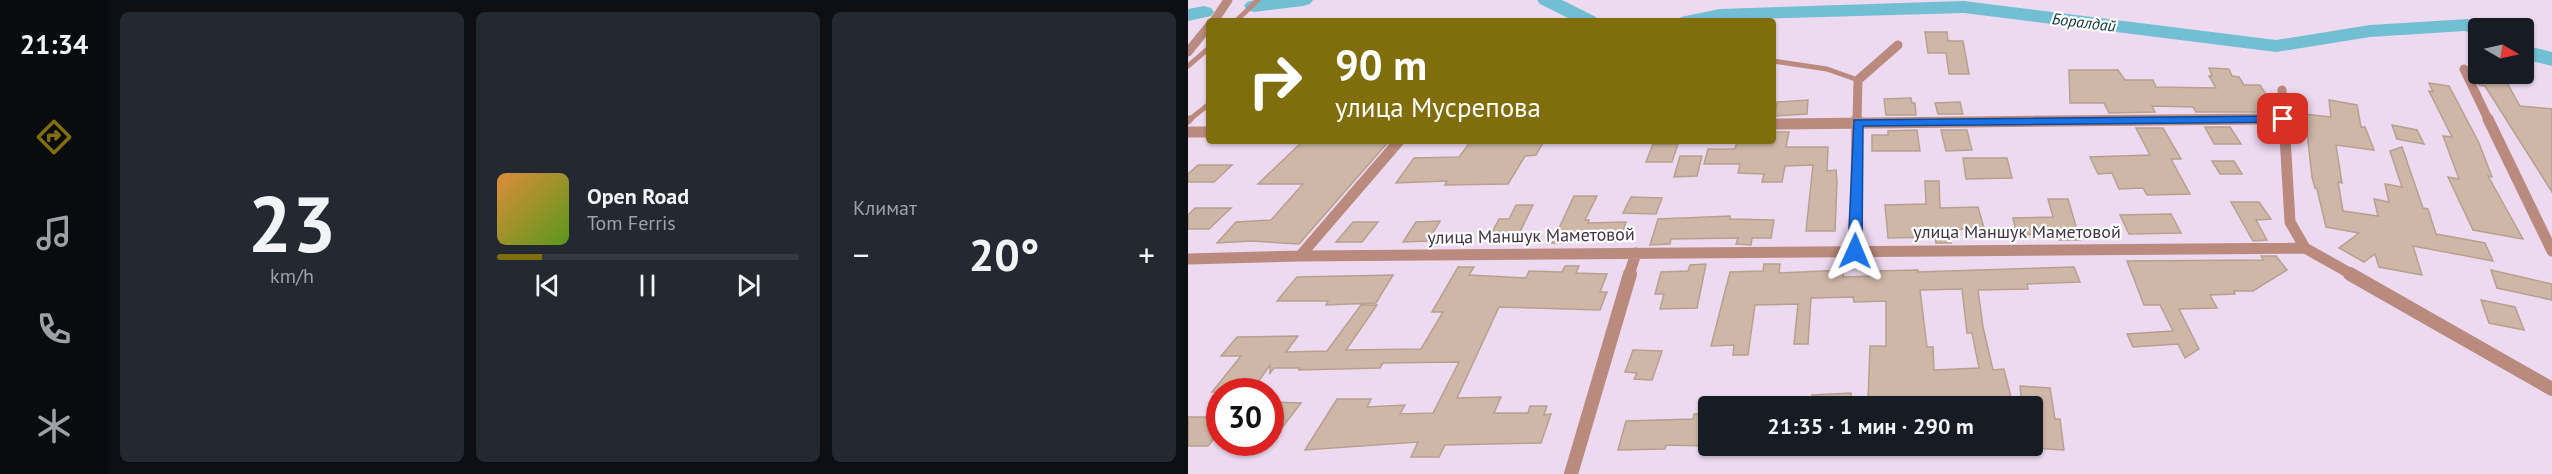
<!DOCTYPE html>
<html lang="ru">
<meta charset="utf-8">
<style>
:root{--surface:#171b24;--page:#242831;--text:#f1f3f6;--muted:#9ea1a6;--line:#363941;--accent:#7f6e0b}
body{margin:0;font-family:"PT Sans",sans-serif;background:var(--page);color:var(--text);height:100vh;display:flex;flex-direction:column;font-size:22px;white-space:nowrap}
*{box-sizing:border-box;margin:0}
p{font-size:20px;color:var(--muted)}
.icon{flex:none;width:33px;height:33px;fill:none;stroke:currentColor;stroke-width:2;stroke-linecap:round;stroke-linejoin:round}
.map{position:relative;flex:1;overflow:hidden}
.sheet{display:flex;flex-direction:column;gap:12px;padding:12px;background:#0d0f14;width:1080px}
.sheet>*{flex:none}
.guide{position:absolute;left:18px;top:18px;width:570px;height:126px;border-radius:6px;box-shadow:0 2px 4px #0004;background:#7f6e0b;color:#fff;overflow:hidden}
.needle{width:39px;rotate:99deg}
.controls{position:absolute;left:1280px;top:18px;display:grid;gap:12px}
.controls a{display:grid;place-items:center;width:66px;height:66px;border-radius:6px;background:var(--surface);box-shadow:0 2px 4px #0004;font-size:30px}
.speed{position:absolute;left:18px;top:378px;display:flex;gap:12px;font-size:30px;font-weight:700;text-align:center}
.speed>*{display:grid;place-content:center;width:78px;height:78px;border-radius:50%;background:var(--surface);box-shadow:0 2px 4px #0004;line-height:1}
.speed .limit{border:9px solid #d22;background:#fff;color:#111}
.pin{position:absolute;display:grid;place-items:center;width:51px;height:51px;color:#fff;margin:-26px;border-radius:12px;box-shadow:0 3px 9px #0006}
.me{position:absolute;width:66px;margin:-33px;rotate:1deg;stroke-linejoin:round;filter:drop-shadow(0 0 4px #0008)}
.turn{display:flex;align-items:center;gap:21px;height:126px;padding:0 30px;font-size:27px}
.turn .icon{width:78px;height:78px;stroke-width:2.5}
.turn b{display:block;font-size:42px;line-height:51px}
.big{font-size:45px;font-weight:700;line-height:1.1}
.sheet .tile{flex:1;display:flex;flex-direction:column;justify-content:center;gap:9px;min-width:0;padding:0 21px;border-radius:9px;background:var(--page)}
.sheet .dial{align-items:center;gap:0}
.dial b{font-size:78px;line-height:1}
.song{display:flex;align-items:center;gap:18px}
.cover{width:72px;height:72px;border-radius:9px;background:linear-gradient(135deg,hsl(30 70% 55%),hsl(90 70% 35%))}
.played{height:6px;border-radius:3px;background:linear-gradient(90deg,var(--accent) 15%,var(--line) 15%)}
.keys{display:flex;justify-content:space-around;direction:ltr}
.heat{display:flex;justify-content:space-between;align-items:center;font-size:33px;direction:ltr}
.sheet .tiles{flex:1;display:grid;gap:12px;grid-template-columns:repeat(3,1fr)}
.trip{position:absolute;left:510px;top:396px;width:345px;height:60px;border-radius:6px;background:var(--surface);box-shadow:0 2px 4px #0004;font-weight:700;line-height:60px;text-align:center}
main{display:flex;flex:1;min-height:0}
.tabs{display:flex;flex-direction:column;width:108px;justify-content:space-around;align-items:center;background:#090b0e;color:var(--muted)}
.tabs .icon{width:42px;height:42px}
.tabs .selected{color:var(--accent)}
.tabs b{font-size:27px;color:var(--text)}
.map>svg:first-child{display:block}
</style>
<main>
<nav class="tabs">
<b>21:34</b>
<svg class="icon selected" aria-label="directions" viewBox="0 0 24 24"><path d="M12 3l9 9-9 9-9-9zM9 14v-3h6M13 9l2 2-2 2"/></svg>
<svg class="icon" aria-label="music" viewBox="0 0 24 24"><path d="M9 18V5l10-2v13"/><circle cx="6" cy="18" r="3"/><circle cx="16" cy="16" r="3"/></svg>
<svg class="icon" aria-label="phone" viewBox="0 0 24 24"><path d="M5 4h4l2 5-3 2q2 4 5 5l2-3 5 2v4C11 20 4 13 5 4z"/></svg>
<svg class="icon" aria-label="climate" viewBox="0 0 24 24"><path d="M12 3v18M4 7l16 10M4 17L20 7"/></svg>
</nav>
<section class="sheet">
<div class="tiles">
<div class="tile dial"><b>23</b><p>km/h</p></div>
<div class="tile">
<div class="song"><i class="cover"></i><div><b>Open Road</b><p>Tom Ferris</p></div></div>
<div class="played"></div>
<div class="keys"><svg class="icon" aria-label="previous" viewBox="0 0 24 24"><path d="M18 5L8 12l10 7zM5 5v14"/></svg><svg class="icon" aria-label="pause" viewBox="0 0 24 24"><path d="M8 5v14M16 5v14"/></svg><svg class="icon" aria-label="next" viewBox="0 0 24 24"><path d="M6 5l10 7-10 7zM19 5v14"/></svg></div>
</div>
<div class="tile"><p>Климат</p>
<div class="heat"><a>−</a><b class="big">20°</b><a>+</a></div>
</div>
</div>
</section>
<div class="map">
<svg width="1364" height="474" viewBox="0 0 1364 474">
<rect width="100%" height="100%" fill="#eddaf0"/>
<g fill="none" stroke-linecap="round" stroke-linejoin="round">
<path fill="#72bfd3" fill-rule="evenodd" d="M67 0H125L122 4 115 6 66 12 59 10 56 6 59 2Z
M349 0H374L408 17 411 21H386L352 4Z
M776 1 1088 40 1182 25 1280 19 1299 28H1290V36L1277 31 1182 37 1088 52 776 13 490 21 493 17 532 9Z
M16 6 23 8 26 12 23 16 0 21V9Z
M1335 45 1364 52V66L1335 59Z"/>
</g>
<path fill="#ceb7a6" stroke="#b7a090" stroke-width="1.5" fill-rule="evenodd" d="M737 32H759L760 41H775L781 74H761L758 53H740Z
M1021 68 1041 69 1044 76 1051 77 1056 85H1072L1079 96 1082 97 1084 112H1008L1005 107 964 106 967 112 921 113 916 103H882L881 70H930L937 80H965L968 87 1028 88 1021 76H1024Z
M1286 74H1314L1332 106 1364 109V192L1297 86 1291 85Z
M1241 83 1261 86 1291 143 1304 177 1300 176 1335 239 1285 230 1260 177 1271 179 1255 136 1264 137 1241 91 1245 92Z
M723 98 724 103H727L728 115H698L696 99Z
M620 100 619 114 587 116 589 102Z
M1141 100 1169 105 1173 127H1177L1186 150 1148 145 1154 183 1150 182 1155 211 1190 216 1186 199 1201 202 1197 184 1214 187 1202 151 1214 147 1235 208 1240 209 1248 234 1297 243 1305 261 1225 246 1234 275 1191 267 1187 254 1176 262 1151 248 1171 233 1138 227 1129 189 1127 188 1124 177 1117 114 1143 117Z
M772 102 775 114H750L747 103Z
M1204 125 1229 130 1236 144 1209 139Z
M1017 127H1042L1053 144H1026Z
M948 128H975L993 159H983L1002 194 959 195 955 188 931 189 924 173 910 174 902 157 962 155Z
M729 130 732 151H684V135H700V131Z
M753 130H779L784 150 758 151Z
M585 132H601L598 147H640L639 171 648 170 649 182 647 231H618L625 165 597 166 594 182H574L576 174 550 173 552 164H516L520 149H547L549 141H585Z
M115 141H201L111 244 64 241 29 243 48 222 83 220 115 184H70Z
M283 141H356L348 155 337 156 320 184 257 185 259 181 208 183 226 158 271 157Z
M465 144H490L484 162H458Z
M492 156H514L509 176 486 177Z
M775 158H819L824 178 778 179Z
M1024 161H1046L1054 174H1032Z
M10 165H44L26 182H0V174Z
M737 181H751L752 208 790 207 796 228 760 230 763 243H748L747 237 700 238 697 205 738 204Z
M386 196H409L397 220H401L400 223 438 222 432 241 413 242 416 235H386L382 243H364Z
M443 197 474 198 468 214 435 213Z
M860 199H880L892 240H871L869 234 829 235 825 218 865 217Z
M1043 202H1071L1083 219 1068 220 1079 240 1065 241Z
M328 205H345L328 240H300L311 219H321Z
M7 208H43L21 229H0V215Z
M983 214 993 233 941 234 932 215Z
M542 216V219L586 220 583 238H564L563 245 548 244 550 238 483 239 482 244 462 245 470 219Z
M252 221 240 241 215 242 228 222Z
M165 222H190L174 242H148Z
M1073 256H1088L1099 270 1065 291H1046L1047 294 1022 295 1029 308 991 309 1011 349 997 358 990 344 945 347 939 334 985 331 972 305H956L939 261 1075 260Z
M518 264 509 308 472 309 476 294H467L473 272 500 271 502 265Z
M576 264H592L591 273 656 270 655 277 687 276V271L730 270V272L886 267 892 282 839 284 840 289 790 290 795 327 805 370 816 369 823 397 746 400V406H707V400H680L682 346H698V301L666 302 665 297 623 298 620 344H606L610 304 567 305 560 355H545L546 345 523 346 542 272 575 271ZM774 289 779 333H784L791 368 746 370 745 347H739L732 290Z
M377 266H391L388 273 419 274 412 292H419L412 310 311 307 269 398 313 397 306 413H340L342 406H359L356 415 363 414 353 443 257 445 251 457H223L230 442 117 450 149 399H183L179 407 217 405 212 414 245 413 271 362 195 363 192 368 111 370 112 368H86L82 373V365L63 392H24L53 356H33L49 337 110 336 98 352 139 351 173 305H189L158 350 233 349 255 312H244L270 267H286L281 275 338 278 341 271 374 272Z
M1303 270 1364 284V300L1309 288Z
M205 275 188 303 138 305 140 301H89L109 277Z
M1293 300 1327 307 1336 330 1301 323Z
M445 350 474 351 464 380 446 379 449 373 437 372Z
M832 386 862 388 867 419H872L876 450 844 448V406H834Z
M663 393V406H624V395Z
M82 402 113 403 93 429H82Z
M506 414H520V446L478 445 477 449 430 450 438 421 505 419Z
M0 417H32V431L20 446H0Z"/>
<g fill="none" stroke-linecap="round" stroke-linejoin="round">
<path stroke="#bb8a7e" stroke-width="5" d="M48 21 70 0
M585 61 639 69 670 80
M0 66 21 48
M0 121 21 104"/>
<path stroke="#bb8a7e" stroke-width="7" d="M0 121 2 119"/>
<path stroke="#bb8a7e" stroke-width="9" d="M26 21 40 0
M0 52 21 26
M1276 69 1301 121
M1094 90 1096 121
M669 121 670 80 710 45
M924 121 1095 119"/>
<path stroke="#bb8a7e" stroke-width="11" d="M1096 119 1102 222 1117 248
M1300 119 1364 251
M585 124 1077 119
M0 132H21
M667 251 669 119
M112 256 211 141
M0 259 112 256 1117 248 1165 275
M441 275 448 253"/>
<path stroke="#bb8a7e" stroke-width="14" d="M1162 274 1364 389
M383 474 442 274"/>
</g>
<path fill="#1a73e8" stroke="#114b97" stroke-width="1.5" d="M1095 116 1101 119 1099 122 675 126 674 251 667 256 660 251 666 120Z"/>
<g text-anchor="middle" stroke-width="4.5" stroke-linejoin="round" paint-order="stroke">
<g font-size="16" font-style="italic" fill="#0d333c" stroke="#fff">
<text transform="translate(896 22) rotate(7)" y="6">Боралдай</text>
</g>
<g font-size="18" fill="#3d363f" stroke="#fff">
<text x="829" y="238">улица Маншук Маметовой</text>
<text transform="translate(343 236) rotate(-1)" y="6">улица Маншук Маметовой</text>
</g>
</g>
</svg>
<div class="controls">
<a><svg class="needle" viewBox="-14 -14 28 28"><path d="M0-13l5 13h-10z" fill="#e53935"/><path d="M0 13l5-13h-10z" fill="#9ea1a6"/></svg></a>
</div>
<div class="speed"><div class="limit">30</div></div>
<div class="pin" style="left:1095px;top:119px;background:#d93025"><svg class="icon" aria-label="arrive" viewBox="0 0 24 24"><path d="M6 21V4h12l-3 4 3 4H6"/></svg></div>
<svg class="me" style="left:667px;top:251px" viewBox="-20 -20 40 40"><path d="M0-17L14 15 0 8-14 15z" fill="#1a73e8" stroke="#fff" stroke-width="4"/></svg>
<div class="trip">21:35 · 1 мин · 290 m</div>
<div class="guide">
<div class="turn"><svg class="icon" aria-label="right" viewBox="0 0 24 24"><path d="M7 20v-9h11M14 6l5 5-5 5"/></svg><div><b>90 m</b>улица Мусрепова</div></div>
</div>
</div>
</main>
